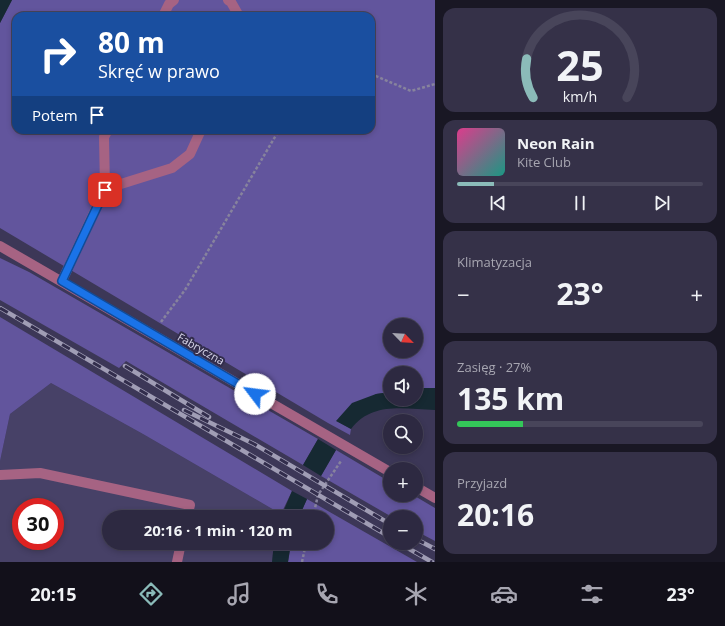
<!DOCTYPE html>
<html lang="pl">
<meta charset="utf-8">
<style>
:root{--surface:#2d2941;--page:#353148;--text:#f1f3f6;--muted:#a7a6b1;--line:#48455a;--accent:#8bbbb9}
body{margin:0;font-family:"Open Sans",sans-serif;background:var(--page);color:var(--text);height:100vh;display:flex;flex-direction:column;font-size:15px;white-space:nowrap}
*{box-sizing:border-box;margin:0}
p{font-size:13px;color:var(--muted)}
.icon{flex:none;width:22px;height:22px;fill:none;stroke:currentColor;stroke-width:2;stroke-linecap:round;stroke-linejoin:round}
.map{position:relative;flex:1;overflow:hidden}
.panel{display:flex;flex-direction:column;gap:8px;padding:8px;background:#191724;width:290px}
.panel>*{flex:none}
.guide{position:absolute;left:12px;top:12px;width:363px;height:122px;border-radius:12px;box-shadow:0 2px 6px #0003,0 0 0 1px var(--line);background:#1a4fa0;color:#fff;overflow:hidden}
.needle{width:26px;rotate:115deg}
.tools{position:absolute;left:383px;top:318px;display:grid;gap:8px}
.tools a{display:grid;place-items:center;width:40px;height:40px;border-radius:50%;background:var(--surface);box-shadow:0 2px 6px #0003,0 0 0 1px var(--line);font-size:20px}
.speed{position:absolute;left:12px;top:498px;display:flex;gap:8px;font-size:20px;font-weight:700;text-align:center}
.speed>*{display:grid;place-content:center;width:52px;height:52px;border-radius:50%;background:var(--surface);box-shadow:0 2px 6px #0003,0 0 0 1px var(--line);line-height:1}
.speed .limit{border:6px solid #d22;background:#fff;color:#111}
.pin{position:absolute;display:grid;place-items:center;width:34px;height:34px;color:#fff;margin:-17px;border-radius:8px;box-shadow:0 2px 6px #0006}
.me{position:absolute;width:44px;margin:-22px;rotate:300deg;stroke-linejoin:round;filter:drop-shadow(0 0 3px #0008)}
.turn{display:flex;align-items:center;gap:14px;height:84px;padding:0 20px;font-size:18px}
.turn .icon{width:52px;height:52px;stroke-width:2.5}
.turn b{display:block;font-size:28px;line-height:34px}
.then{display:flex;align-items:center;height:38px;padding:0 20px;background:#0003;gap:8px;font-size:15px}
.big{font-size:30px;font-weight:700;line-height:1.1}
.panel .card{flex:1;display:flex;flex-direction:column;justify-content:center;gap:6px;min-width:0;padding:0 14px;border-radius:12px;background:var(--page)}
.panel .dial{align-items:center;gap:0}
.dial svg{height:104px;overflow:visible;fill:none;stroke:var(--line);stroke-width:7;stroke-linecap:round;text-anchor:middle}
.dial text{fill:var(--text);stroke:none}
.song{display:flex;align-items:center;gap:12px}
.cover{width:48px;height:48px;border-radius:6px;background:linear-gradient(135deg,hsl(330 70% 55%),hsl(170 70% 35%))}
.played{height:4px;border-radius:2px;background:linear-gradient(90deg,var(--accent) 15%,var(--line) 15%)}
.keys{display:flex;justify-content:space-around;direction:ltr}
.heat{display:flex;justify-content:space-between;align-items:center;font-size:22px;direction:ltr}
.charge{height:6px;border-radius:3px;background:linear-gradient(90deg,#34c759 27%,var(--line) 0)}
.trip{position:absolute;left:102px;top:510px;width:232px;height:40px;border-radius:20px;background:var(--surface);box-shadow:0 2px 6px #0003,0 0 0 1px var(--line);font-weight:700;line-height:40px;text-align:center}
.dock{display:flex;height:64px;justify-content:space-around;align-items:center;background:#12101a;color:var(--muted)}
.dock .icon{width:28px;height:28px}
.dock .active{color:var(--accent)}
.dock b{font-size:18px;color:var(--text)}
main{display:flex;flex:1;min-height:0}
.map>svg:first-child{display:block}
</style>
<main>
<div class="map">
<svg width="435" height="562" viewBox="0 0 435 562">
<rect width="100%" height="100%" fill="#3c3757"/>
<path fill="#474167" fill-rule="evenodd" d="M51 383 143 434 281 514V517H109V543H274L272 562H0V461L10 414ZM21 507H55V541H21Z"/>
<path fill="#62559d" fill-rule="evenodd" d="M12 0H435V388H416V373H390V392L376 394 337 421 351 429 350 435 328 423 0 228V23ZM16 16H371V130H16ZM390 325H416V351H390Z
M0 258 29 272 318 439 303 465 126 361 119 368 0 300Z
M0 317 292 491 281 514 143 434 51 383 10 414 0 461Z
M336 450 390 482V495H413L435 508V541L416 531V517H392L321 476Z
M307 499 417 562H288L291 543H327V517H299Z"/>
<path fill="#162932" d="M0 0H12L0 23Z
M416 388H435V410C405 409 372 401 351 429L336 421 352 403 376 394 390 392V399H416Z
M318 439 336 450 321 476 303 465Z
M292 491 307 499 299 517H281Z
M274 543H291L288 562H272Z"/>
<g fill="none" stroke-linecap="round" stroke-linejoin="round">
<path stroke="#87839d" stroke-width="2.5" stroke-dasharray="3 2" stroke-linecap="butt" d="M371 74 411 91 435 84
M161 322 185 290 279 130
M313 517 318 495 341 461
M302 562 306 543"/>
<path stroke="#a66383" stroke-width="10" d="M228 0 231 2 239 16
M163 16 169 4 174 0
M105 189 172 168 190 154 201 130
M0 246 390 472
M62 281 105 189 104 137 108 130
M0 475 40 473 190 505 187 517
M416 487 435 498
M177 562 181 543"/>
<defs>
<path id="rail" d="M0 308 390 537
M125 366 209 417
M184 410 254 444 390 524
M416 539 435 549
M399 543 432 562"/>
</defs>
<use href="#rail" stroke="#a09db5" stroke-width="4.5"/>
<use href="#rail" stroke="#322d4c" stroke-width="3" stroke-dasharray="9" stroke-linecap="butt"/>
</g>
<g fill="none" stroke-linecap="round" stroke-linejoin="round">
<defs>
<path id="route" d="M105 190 62 281 255 394"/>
</defs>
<use href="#route" stroke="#114b97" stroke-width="10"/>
<use href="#route" stroke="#1a73e8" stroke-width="7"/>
</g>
<g text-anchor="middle" stroke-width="4" stroke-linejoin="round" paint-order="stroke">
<g font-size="11" fill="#d8d6ea" stroke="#322d4c">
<text transform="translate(201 349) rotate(30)" y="4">Fabryczna</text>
</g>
</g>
</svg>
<div class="tools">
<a><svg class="needle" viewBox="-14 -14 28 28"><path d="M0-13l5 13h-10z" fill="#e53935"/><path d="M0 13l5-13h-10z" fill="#a7a6b1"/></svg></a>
<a><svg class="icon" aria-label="sound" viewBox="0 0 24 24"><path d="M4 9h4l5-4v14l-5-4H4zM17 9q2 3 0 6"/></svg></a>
<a><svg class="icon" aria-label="search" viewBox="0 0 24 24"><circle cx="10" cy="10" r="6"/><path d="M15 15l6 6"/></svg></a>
<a>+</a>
<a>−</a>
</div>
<div class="speed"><div class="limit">30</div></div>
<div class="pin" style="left:105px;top:190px;background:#d93025"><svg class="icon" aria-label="arrive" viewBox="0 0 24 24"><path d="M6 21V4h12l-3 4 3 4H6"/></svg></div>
<svg class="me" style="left:255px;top:394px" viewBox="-20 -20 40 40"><circle r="19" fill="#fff"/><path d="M0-13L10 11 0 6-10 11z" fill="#1a73e8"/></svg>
<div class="trip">20:16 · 1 min · 120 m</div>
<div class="guide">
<div class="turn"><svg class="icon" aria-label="right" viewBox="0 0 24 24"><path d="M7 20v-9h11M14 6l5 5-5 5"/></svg><div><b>80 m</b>Skręć w prawo</div></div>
<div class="then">Potem<svg class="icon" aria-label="arrive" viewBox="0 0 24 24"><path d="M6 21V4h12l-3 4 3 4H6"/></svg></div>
</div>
</div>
<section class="panel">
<div class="card dial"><svg viewBox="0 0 100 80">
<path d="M14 69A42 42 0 1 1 86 69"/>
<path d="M14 69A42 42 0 0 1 9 39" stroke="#8bbbb9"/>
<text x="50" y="56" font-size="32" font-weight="700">25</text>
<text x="50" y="72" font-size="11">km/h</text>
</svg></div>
<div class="card">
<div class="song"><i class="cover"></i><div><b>Neon Rain</b><p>Kite Club</p></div></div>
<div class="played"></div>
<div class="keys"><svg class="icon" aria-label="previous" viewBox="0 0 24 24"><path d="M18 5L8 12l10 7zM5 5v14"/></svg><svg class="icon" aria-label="pause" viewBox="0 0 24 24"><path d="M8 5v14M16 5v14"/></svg><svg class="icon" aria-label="next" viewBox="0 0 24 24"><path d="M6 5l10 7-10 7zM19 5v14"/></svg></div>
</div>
<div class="card"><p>Klimatyzacja</p>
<div class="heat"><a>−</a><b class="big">23°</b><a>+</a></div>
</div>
<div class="card"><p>Zasięg · 27%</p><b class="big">135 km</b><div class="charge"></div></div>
<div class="card"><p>Przyjazd</p><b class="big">20:16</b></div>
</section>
</main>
<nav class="dock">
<b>20:15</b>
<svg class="icon active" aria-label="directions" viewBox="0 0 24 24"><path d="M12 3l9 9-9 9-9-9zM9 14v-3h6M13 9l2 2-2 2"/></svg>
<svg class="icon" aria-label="music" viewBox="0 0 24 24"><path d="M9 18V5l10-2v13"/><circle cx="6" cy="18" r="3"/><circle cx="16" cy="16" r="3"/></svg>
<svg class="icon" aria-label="phone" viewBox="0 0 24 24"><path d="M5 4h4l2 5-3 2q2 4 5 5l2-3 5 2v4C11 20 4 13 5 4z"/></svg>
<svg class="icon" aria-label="climate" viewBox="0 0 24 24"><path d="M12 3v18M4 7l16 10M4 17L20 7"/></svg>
<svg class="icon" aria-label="car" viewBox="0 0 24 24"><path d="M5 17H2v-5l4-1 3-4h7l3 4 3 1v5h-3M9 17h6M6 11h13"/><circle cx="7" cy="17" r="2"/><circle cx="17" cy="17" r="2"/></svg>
<svg class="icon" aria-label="filters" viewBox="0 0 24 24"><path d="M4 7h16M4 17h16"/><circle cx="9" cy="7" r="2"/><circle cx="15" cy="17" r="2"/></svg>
<b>23°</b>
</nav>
